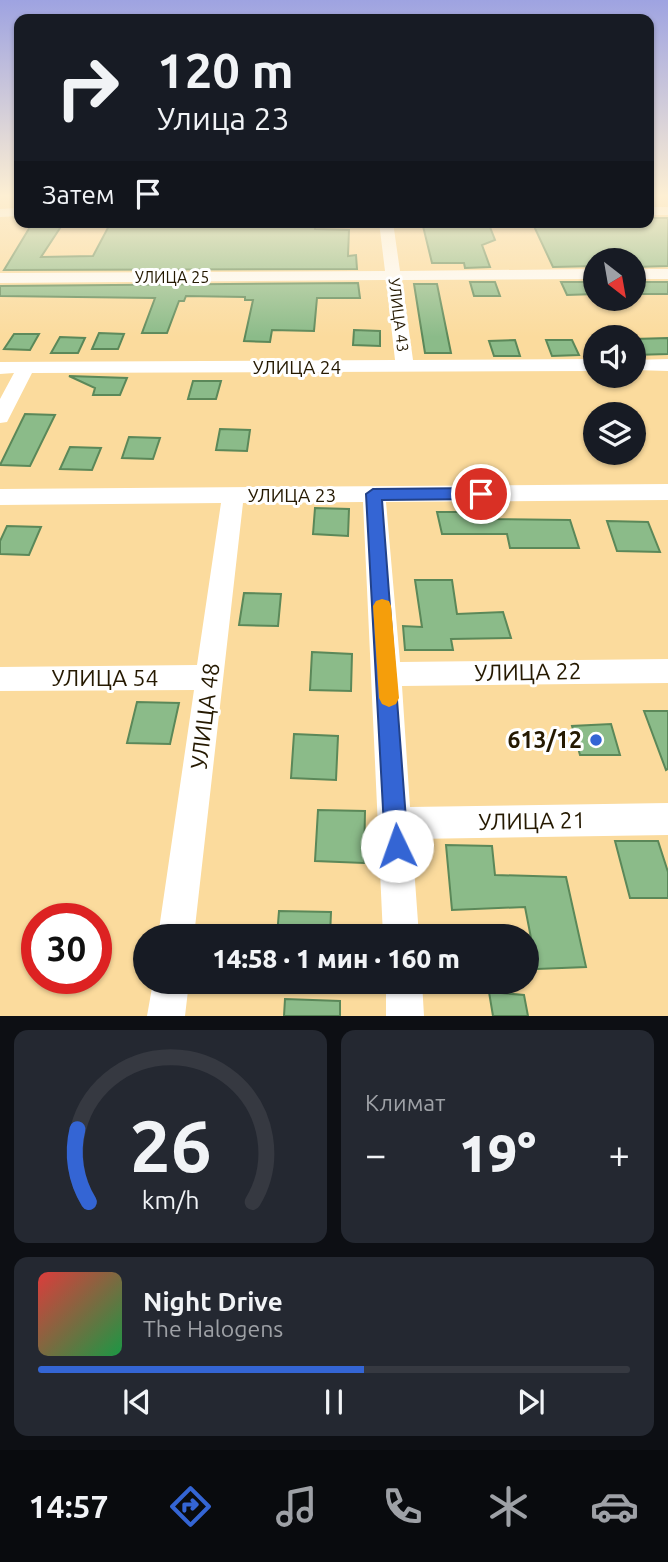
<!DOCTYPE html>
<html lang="ru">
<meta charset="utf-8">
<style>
:root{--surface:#171b24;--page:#242831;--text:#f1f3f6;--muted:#9ea1a6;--line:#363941;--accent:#3465d4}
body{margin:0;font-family:Ubuntu,sans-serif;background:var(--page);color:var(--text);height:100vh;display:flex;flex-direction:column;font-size:26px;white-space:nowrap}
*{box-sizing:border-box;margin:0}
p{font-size:23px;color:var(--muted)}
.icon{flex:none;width:38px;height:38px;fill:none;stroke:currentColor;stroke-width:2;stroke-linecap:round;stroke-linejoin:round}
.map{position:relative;height:1016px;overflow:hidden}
.drawer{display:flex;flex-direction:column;gap:14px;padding:14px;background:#0d0f14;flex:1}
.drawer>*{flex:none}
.guide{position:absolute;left:14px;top:14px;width:640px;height:214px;border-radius:14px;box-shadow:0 2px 5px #0004;background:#171b24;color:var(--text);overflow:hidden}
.needle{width:46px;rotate:149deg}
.controls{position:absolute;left:583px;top:248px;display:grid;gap:14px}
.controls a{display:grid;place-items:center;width:63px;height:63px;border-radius:50%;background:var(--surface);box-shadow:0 2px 5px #0004;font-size:35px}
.speed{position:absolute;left:21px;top:903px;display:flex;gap:14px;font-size:35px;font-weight:700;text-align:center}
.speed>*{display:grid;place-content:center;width:91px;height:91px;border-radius:50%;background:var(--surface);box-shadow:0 2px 5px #0004;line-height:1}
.speed .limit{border:10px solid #d22;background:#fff;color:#111}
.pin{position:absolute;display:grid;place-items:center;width:60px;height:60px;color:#fff;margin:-30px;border:4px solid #fff;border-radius:50%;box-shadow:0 2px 7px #0007}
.me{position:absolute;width:77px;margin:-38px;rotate:357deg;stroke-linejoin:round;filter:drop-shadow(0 0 5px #0008)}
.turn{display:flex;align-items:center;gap:24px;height:147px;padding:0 28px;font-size:32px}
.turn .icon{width:91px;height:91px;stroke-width:2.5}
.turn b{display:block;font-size:49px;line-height:60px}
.then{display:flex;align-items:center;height:66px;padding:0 28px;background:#0003;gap:14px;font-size:26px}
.big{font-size:52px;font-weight:800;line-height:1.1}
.drawer .card{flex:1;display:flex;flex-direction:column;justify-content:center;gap:10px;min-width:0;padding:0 24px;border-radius:14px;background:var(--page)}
.drawer .dial{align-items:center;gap:0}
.dial svg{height:182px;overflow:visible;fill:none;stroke:var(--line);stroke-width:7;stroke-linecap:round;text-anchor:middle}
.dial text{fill:var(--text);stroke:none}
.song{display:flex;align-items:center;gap:21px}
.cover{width:84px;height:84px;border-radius:10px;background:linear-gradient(135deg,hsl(0 70% 55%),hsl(140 70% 35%))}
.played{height:7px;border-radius:4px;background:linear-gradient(90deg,var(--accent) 55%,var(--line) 55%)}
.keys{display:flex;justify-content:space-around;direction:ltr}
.heat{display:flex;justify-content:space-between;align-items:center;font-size:38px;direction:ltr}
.drawer .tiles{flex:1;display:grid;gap:14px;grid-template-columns:1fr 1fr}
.card:last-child{grid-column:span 2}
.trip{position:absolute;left:133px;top:924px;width:406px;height:70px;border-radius:35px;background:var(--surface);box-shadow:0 2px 5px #0004;font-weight:800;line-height:70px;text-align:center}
.dock{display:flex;height:112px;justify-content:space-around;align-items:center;background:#090b0e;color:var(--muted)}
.dock .icon{width:49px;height:49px}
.dock .current{color:var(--accent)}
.dock b{font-size:32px;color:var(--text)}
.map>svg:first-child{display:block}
</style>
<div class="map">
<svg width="668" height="1016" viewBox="0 0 668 1016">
<rect width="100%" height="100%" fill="#fbdb9d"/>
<path fill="#8bbb89" stroke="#5b8859" stroke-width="2" d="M649 218H668V266L634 267V261H595V266L553 267 532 222H649Z
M33 222H64L41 257 93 256 111 222H315V229L349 230 348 256 356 255 357 269 4 270Z
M422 222H488L495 240 482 245 490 267 465 268 464 263H432Z
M470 282H495L500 296H474Z
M561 282H595V294L567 295Z
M634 282H668V294H634Z
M358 283 360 298H317L314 331 272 330 270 342 244 341 253 300H245V297L186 296 184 301H179L167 333H142L155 298 0 296V286Z
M414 284H437L451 353H425Z
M354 330 380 331V346L353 345Z
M99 333 124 334 118 349H92Z
M14 334H39L30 350 4 349Z
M60 337 85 338 78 353H51Z
M668 338V354L634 355V339Z
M515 340 520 356H494L489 341Z
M546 340H572L579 355 552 356Z
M69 376 127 378 120 395H93L95 388Z
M193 381H221L216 399H188Z
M25 414 55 415 30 466 0 465Z
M220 429 250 430 247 451 216 450Z
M129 437 160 438 153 459 122 458Z
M70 447 101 448 92 470 60 469Z
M315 508 349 509 348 536 313 534Z
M437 512H479L480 519 570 520 579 548H510L507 534H442Z
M607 521 648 522 660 552 617 551Z
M7 526 41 527 29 555 0 554V541Z
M415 580H452L457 614 503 612 511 638 451 639 453 650H405L403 626 422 627Z
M244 593 281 594 278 626 239 625Z
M312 652 352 654 351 691 310 690Z
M137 702 179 703 170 744 127 743Z
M644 711H668V769L666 770Z
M611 724 620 755H580L572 726Z
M294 734 338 736 336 780 291 778Z
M318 810 365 811 364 863 315 861Z
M615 841H658L668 872V898H630Z
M446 845 492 846 495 875 566 877 586 967 537 969 525 907 452 910Z
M279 911 331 912 330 936H277Z
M489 992 524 995 528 1016H493Z
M285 999 340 1001V1016H284Z"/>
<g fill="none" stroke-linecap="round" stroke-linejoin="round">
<path fill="#fff" fill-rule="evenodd" d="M649 207H668V215H649Z
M19 208V216L0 217V209Z
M379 222H393L400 271 595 269V279L402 280 413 360 595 359V371L32 373 7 422 0 423V399L14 373 0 374V362L395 360 386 280 0 283V273L385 271Z
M634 269H668V279H634Z
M668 359V371L634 370V360Z
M668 484V500L386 502 400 662 668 659V683L402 686 410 807 668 803V835L412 839 419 936H383L363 502 243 503 194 936H158L194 690 0 691V667L197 665 221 503 0 505V489Z
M153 982H189L185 1016H147Z
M386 982H422L424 1016H386Z"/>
</g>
<linearGradient id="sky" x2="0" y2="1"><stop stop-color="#9ea3e1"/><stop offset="0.58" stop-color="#fdefd3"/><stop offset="1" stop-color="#fdefd3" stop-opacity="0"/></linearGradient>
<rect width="668" height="337" fill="url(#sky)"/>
<path fill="#3465d4" stroke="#22428a" stroke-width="2" d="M481 488 488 494 481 499 382 500 408 846 405 854 397 857 389 854 385 846 366 494 373 489Z"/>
<path fill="#f59e0b" d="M382 599 389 601 391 606 399 698 396 704 389 707 382 704 379 698 373 606 376 601Z"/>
<circle fill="#3465d4" stroke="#fff" stroke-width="2.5" cx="596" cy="740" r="7"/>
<g text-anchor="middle" stroke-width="6" stroke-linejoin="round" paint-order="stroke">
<g font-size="16" fill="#251901" stroke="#fff">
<text x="172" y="283">УЛИЦА 25</text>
<text transform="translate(399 315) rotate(83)" y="6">УЛИЦА 43</text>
</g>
<g font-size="19" fill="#251901" stroke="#fff">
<text x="297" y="374">УЛИЦА 24</text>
<text x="292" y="502">УЛИЦА 23</text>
</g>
<g font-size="23" fill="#251901" stroke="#fff">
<text transform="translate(528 672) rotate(-1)" y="8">УЛИЦА 22</text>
<text x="105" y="686">УЛИЦА 54</text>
<text transform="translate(205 716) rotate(-83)" y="8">УЛИЦА 48</text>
<text transform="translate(532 821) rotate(-1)" y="8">УЛИЦА 21</text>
</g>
<g font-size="23" font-weight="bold" fill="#251901" stroke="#fff" text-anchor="end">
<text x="582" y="748">613/12</text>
</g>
</g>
</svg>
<div class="controls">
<a><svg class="needle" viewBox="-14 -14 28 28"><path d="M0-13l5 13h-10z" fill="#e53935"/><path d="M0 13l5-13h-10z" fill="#9ea1a6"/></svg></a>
<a><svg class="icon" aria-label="sound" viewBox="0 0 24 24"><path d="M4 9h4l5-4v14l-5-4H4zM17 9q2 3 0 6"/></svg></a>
<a><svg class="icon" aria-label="layers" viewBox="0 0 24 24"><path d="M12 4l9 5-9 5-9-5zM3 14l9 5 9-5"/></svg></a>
</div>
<div class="speed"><div class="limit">30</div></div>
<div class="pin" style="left:481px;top:494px;background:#d93025"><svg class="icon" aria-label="arrive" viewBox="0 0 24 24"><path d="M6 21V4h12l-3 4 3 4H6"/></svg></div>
<svg class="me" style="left:397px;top:846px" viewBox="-20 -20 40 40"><circle r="19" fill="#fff"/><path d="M0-13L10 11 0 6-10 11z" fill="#3465d4"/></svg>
<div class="trip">14:58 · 1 мин · 160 m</div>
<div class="guide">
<div class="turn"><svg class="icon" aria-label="right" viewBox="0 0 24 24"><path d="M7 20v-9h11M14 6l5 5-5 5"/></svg><div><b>120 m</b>Улица 23</div></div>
<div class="then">Затем<svg class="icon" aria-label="arrive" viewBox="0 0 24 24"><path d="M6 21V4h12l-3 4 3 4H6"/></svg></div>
</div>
</div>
<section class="drawer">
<div class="tiles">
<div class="card dial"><svg viewBox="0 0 100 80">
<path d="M14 69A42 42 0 1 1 86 69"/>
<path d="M14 69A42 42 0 0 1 9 37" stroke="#3465d4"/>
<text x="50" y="56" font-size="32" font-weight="700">26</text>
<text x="50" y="72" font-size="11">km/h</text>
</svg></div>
<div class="card"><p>Климат</p>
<div class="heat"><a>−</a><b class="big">19°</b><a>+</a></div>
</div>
<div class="card">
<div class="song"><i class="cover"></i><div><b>Night Drive</b><p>The Halogens</p></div></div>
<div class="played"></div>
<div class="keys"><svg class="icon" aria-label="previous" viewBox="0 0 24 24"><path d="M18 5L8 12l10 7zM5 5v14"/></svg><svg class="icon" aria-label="pause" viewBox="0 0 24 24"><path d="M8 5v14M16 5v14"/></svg><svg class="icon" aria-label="next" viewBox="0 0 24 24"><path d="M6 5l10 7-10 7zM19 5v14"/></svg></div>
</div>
</div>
</section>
<nav class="dock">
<b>14:57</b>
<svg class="icon current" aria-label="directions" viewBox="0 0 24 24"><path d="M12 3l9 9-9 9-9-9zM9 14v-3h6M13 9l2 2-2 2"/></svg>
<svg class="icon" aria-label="music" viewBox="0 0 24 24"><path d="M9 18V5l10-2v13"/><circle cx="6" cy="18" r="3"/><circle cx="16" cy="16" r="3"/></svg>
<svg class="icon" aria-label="phone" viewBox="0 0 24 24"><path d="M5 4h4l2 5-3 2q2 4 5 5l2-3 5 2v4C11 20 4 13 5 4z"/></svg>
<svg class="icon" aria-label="climate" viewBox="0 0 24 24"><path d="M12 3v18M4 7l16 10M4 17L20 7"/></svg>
<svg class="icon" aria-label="car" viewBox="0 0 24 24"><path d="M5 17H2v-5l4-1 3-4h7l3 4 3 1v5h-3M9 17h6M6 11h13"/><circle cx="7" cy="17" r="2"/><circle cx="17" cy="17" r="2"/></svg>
</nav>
